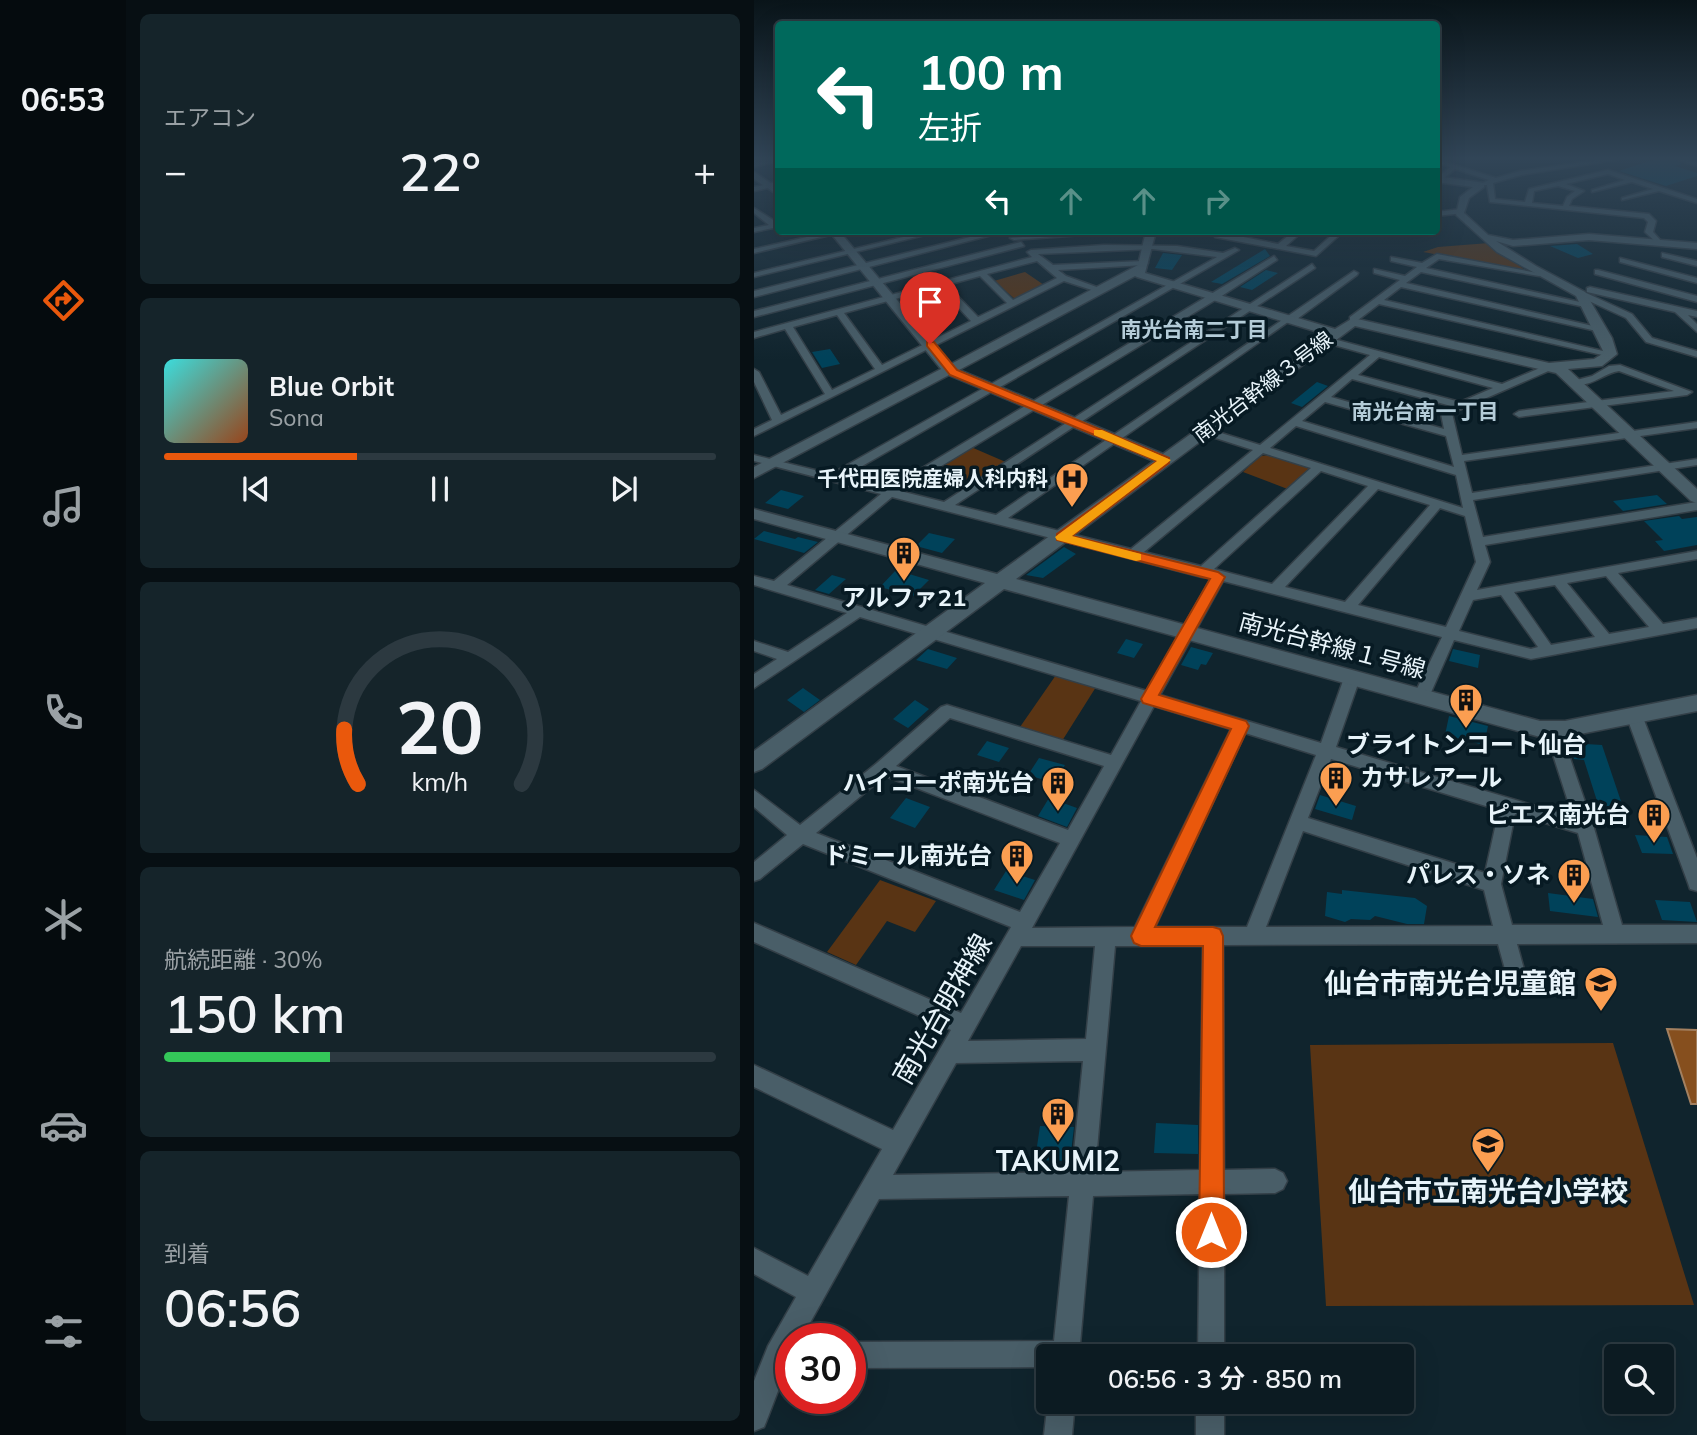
<!DOCTYPE html>
<html lang="ja">
<meta charset="utf-8">
<style>
:root{--surface:#0c1b22;--page:#15242a;--text:#f1f3f6;--muted:#9aa1a5;--line:#2c3940;--accent:#ea580c}
body{margin:0;font-family:Mulish,"Noto Sans JP",sans-serif;background:var(--page);color:var(--text);height:100vh;display:flex;flex-direction:column;font-size:26px;white-space:nowrap}
*{box-sizing:border-box;margin:0}
p{font-size:23px;color:var(--muted)}
.icon{flex:none;width:38px;height:38px;fill:none;stroke:currentColor;stroke-width:2;stroke-linecap:round;stroke-linejoin:round}
.map{position:relative;flex:1;overflow:hidden}
.side{display:flex;flex-direction:column;gap:14px;padding:14px;background:#070f13;width:628px}
.side>*{flex:none}
.hud{position:absolute;left:21px;top:21px;width:665px;height:214px;border-radius:7px;box-shadow:0 7px 28px #0002,0 0 0 2px var(--line);background:#00695c;color:#fff;overflow:hidden}
.controls{position:absolute;left:850px;top:1344px;display:grid;gap:14px}
.controls a{display:grid;place-items:center;width:70px;height:70px;border-radius:7px;background:var(--surface);box-shadow:0 7px 28px #0002,0 0 0 2px var(--line);font-size:35px}
.speed{position:absolute;left:21px;top:1323px;display:flex;gap:14px;font-size:35px;font-weight:700;text-align:center}
.speed>*{display:grid;place-content:center;width:91px;height:91px;border-radius:50%;background:var(--surface);box-shadow:0 7px 28px #0002,0 0 0 2px var(--line);line-height:1}
.speed .limit{border:10px solid #d22;background:#fff;color:#111}
.pin{position:absolute;display:grid;place-items:center;width:60px;height:60px;color:#fff;margin:-72px -30px;border-radius:50% 50% 50% 0;rotate:-45deg;box-shadow:0 0 7px #0007}
.pin .icon{rotate:45deg}
.me{position:absolute;width:77px;margin:-38px;rotate:0deg;stroke-linejoin:round;filter:drop-shadow(0 0 5px #0008)}
.turn{display:flex;align-items:center;gap:24px;height:147px;padding:0 28px;font-size:32px}
.turn .icon{width:91px;height:91px;stroke-width:2.5}
.turn b{display:block;font-size:49px;line-height:60px}
.lanes{display:flex;align-items:center;height:66px;padding:0 28px;background:#0003;justify-content:center;gap:35px;direction:ltr}
.lanes .off{opacity:.35}
.big{font-size:52px;font-weight:600;line-height:1.1}
.side .card{flex:1;display:flex;flex-direction:column;justify-content:center;gap:10px;min-width:0;padding:0 24px;border-radius:10px;background:var(--page)}
.side .dial{align-items:center;gap:0}
.dial svg{height:182px;overflow:visible;fill:none;stroke:var(--line);stroke-width:7;stroke-linecap:round;text-anchor:middle}
.dial text{fill:var(--text);stroke:none}
.song{display:flex;align-items:center;gap:21px}
.cover{width:84px;height:84px;border-radius:10px;background:linear-gradient(135deg,hsl(180 70% 55%),hsl(20 70% 35%))}
.played{height:7px;border-radius:4px;background:linear-gradient(90deg,var(--accent) 35%,var(--line) 35%)}
.keys{display:flex;justify-content:space-around;direction:ltr}
.heat{display:flex;justify-content:space-between;align-items:center;font-size:38px;direction:ltr}
.charge{height:10px;border-radius:5px;background:linear-gradient(90deg,#34c759 30%,var(--line) 0)}
.trip{position:absolute;left:282px;top:1344px;width:378px;height:70px;border-radius:7px;background:var(--surface);box-shadow:0 7px 28px #0002,0 0 0 2px var(--line);font-weight:600;line-height:70px;text-align:center}
main{display:flex;flex:1;min-height:0}
.menu{display:flex;flex-direction:column;width:126px;justify-content:space-around;align-items:center;background:#050b0e;color:var(--muted)}
.menu .icon{width:49px;height:49px}
.menu .on{color:var(--accent)}
.menu b{font-size:32px;color:var(--text)}
.map>svg:first-child{display:block}
</style>
<main>
<nav class="menu">
<b>06:53</b>
<svg class="icon on" aria-label="directions" viewBox="0 0 24 24"><path d="M12 3l9 9-9 9-9-9zM9 14v-3h6M13 9l2 2-2 2"/></svg>
<svg class="icon" aria-label="music" viewBox="0 0 24 24"><path d="M9 18V5l10-2v13"/><circle cx="6" cy="18" r="3"/><circle cx="16" cy="16" r="3"/></svg>
<svg class="icon" aria-label="phone" viewBox="0 0 24 24"><path d="M5 4h4l2 5-3 2q2 4 5 5l2-3 5 2v4C11 20 4 13 5 4z"/></svg>
<svg class="icon" aria-label="climate" viewBox="0 0 24 24"><path d="M12 3v18M4 7l16 10M4 17L20 7"/></svg>
<svg class="icon" aria-label="car" viewBox="0 0 24 24"><path d="M5 17H2v-5l4-1 3-4h7l3 4 3 1v5h-3M9 17h6M6 11h13"/><circle cx="7" cy="17" r="2"/><circle cx="17" cy="17" r="2"/></svg>
<svg class="icon" aria-label="filters" viewBox="0 0 24 24"><path d="M4 7h16M4 17h16"/><circle cx="9" cy="7" r="2"/><circle cx="15" cy="17" r="2"/></svg>
</nav>
<section class="side">
<div class="card"><p>エアコン</p>
<div class="heat"><a>−</a><b class="big">22°</b><a>+</a></div>
</div>
<div class="card">
<div class="song"><i class="cover"></i><div><b>Blue Orbit</b><p>Sona</p></div></div>
<div class="played"></div>
<div class="keys"><svg class="icon" aria-label="previous" viewBox="0 0 24 24"><path d="M18 5L8 12l10 7zM5 5v14"/></svg><svg class="icon" aria-label="pause" viewBox="0 0 24 24"><path d="M8 5v14M16 5v14"/></svg><svg class="icon" aria-label="next" viewBox="0 0 24 24"><path d="M6 5l10 7-10 7zM19 5v14"/></svg></div>
</div>
<div class="card dial"><svg viewBox="0 0 100 80">
<path d="M14 69A42 42 0 1 1 86 69"/>
<path d="M14 69A42 42 0 0 1 8 45" stroke="#ea580c"/>
<text x="50" y="56" font-size="32" font-weight="700">20</text>
<text x="50" y="72" font-size="11">km/h</text>
</svg></div>
<div class="card"><p>航続距離 · 30%</p><b class="big">150 km</b><div class="charge"></div></div>
<div class="card"><p>到着</p><b class="big">06:56</b></div>
</section>
<div class="map">
<svg width="943" height="1435" viewBox="0 0 943 1435">
<rect width="100%" height="100%" fill="#10242d"/>
<path fill="#593414" d="M735 243 771 270 669 252 684 247Z
M271 272 290 285 262 300 240 281Z
M217 447 254 463 222 485 183 468Z
M515 455 554 468 557 472 536 490 489 472 506 456Z
M302 675 342 687 308 741 266 727Z
M126 880 182 901 161 932 133 921 102 965 73 952Z
M859 1043 940 1305 572 1306 556 1045Z"/>
<path fill="#864f1e" stroke="#a38060" stroke-width="2" d="M913 1029 943 1030V1104H937Z"/>
<path fill="#00425a" d="M902 159H922L928 164 921 166 943 173V176L912 186 865 171Z
M823 244 839 254 824 258 796 246Z
M511 249 516 256 468 284 457 282Z
M409 253 428 255 418 270 401 268Z
M512 270 524 273 498 290 486 287Z
M76 349 86 364 68 368 58 352Z
M563 382 574 386 548 407 537 403Z
M27 490 50 496 34 509 11 503Z
M903 495 913 504 869 511 859 501Z
M925 516 928 519 943 517V545L910 551 901 541 909 540 890 521Z
M10 531 41 539 44 537 64 542 50 553 0 539Z
M175 533 201 539 188 553 162 546Z
M310 547 322 554 289 578 272 575Z
M142 570 175 580 159 596 126 587Z
M78 575 92 579 75 594 61 590Z
M372 639 389 644 380 658 363 653Z
M437 647 459 653 452 665 447 664 444 670 427 665Z
M174 649 203 658 193 669 162 660Z
M699 649 726 655 724 668 695 661Z
M49 688 66 700 50 712 33 700Z
M161 700 175 709 154 728 139 719Z
M695 716 734 726 730 745 691 735Z
M233 741 255 748 245 762 223 755Z
M815 743 848 745 874 822 849 820 830 760 820 759Z
M285 758 311 765 300 783 274 775Z
M566 795 602 806 598 820 561 809Z
M152 798 176 807 161 828 136 818Z
M295 798 323 808 313 827 284 816Z
M881 835 913 837 919 854 888 853Z
M252 871 281 880 270 900 240 890Z
M588 890 661 898 673 906 670 924H653L621 916 616 920 597 919 591 922 571 916 573 892 588 894Z
M794 893 839 899 844 917 796 911Z
M901 900 936 902 943 922 908 920Z
M402 1123 444 1125V1154L400 1153Z
M286 1126 320 1127 316 1161 281 1160Z"/>
<g fill="none" stroke-linecap="round" stroke-linejoin="round">
<defs>
<path id="street" d="M682 159 742 178 766 171 849 159H867L767 175 739 183 741 199 771 202 775 189 854 170 943 199V203L905 191 868 200V198L899 189 878 182 838 192V190L871 180 854 174 812 184 830 191 818 199 815 206 895 214 902 221 899 232 908 242 904 244 891 232 894 222 890 218 736 202 733 185H724L735 180 701 169 682 185V179L696 167 682 162ZM804 186 821 191 813 197 809 206 778 203 780 191Z
M924 159 943 162V166L925 160Z
M24 182V186L0 191V187Z
M0 208 24 223V227L0 232V228L15 225 0 213Z
M707 209 710 213 682 216V212Z
M79 231H93L0 253V249Z
M174 231H187L0 277V273Z
M240 231H253L0 297V291Z
M341 231H383L260 240 256 238Z
M394 231H446L442 233 397 234Z
M460 231 524 244 540 231H549L532 246 560 251 582 231H590L562 256 461 237Z
M267 242 270 246 0 317V311Z
M350 245 423 246 469 253 481 248 485 250 89 477 135 488 520 256 523 260 463 299 146 491 190 502 558 264 561 268 201 505 242 515 600 271 604 273 603 275 539 322H534L254 518 377 549 499 450 446 433V429H454L506 445 616 355 569 342V338L572 337 748 384 793 365H799V369L698 413 708 455 943 422V428L710 461 718 493 943 459V465L719 500 729 537 943 502V510L731 545 736 562 723 590 943 551V559L864 573 909 624 943 618V628L777 659 700 640 675 697 667 703 659 697 688 637 469 581 406 695 567 743 590 678 598 672 606 678 582 747 819 817 791 730 793 726H805L840 828 868 925H943V943L763 944 774 984 771 991 764 994 757 991 744 944 469 945 470 1170 521 1169 529 1173 533 1181 529 1189 521 1193 470 1194V1356H444L446 1194 339 1196 325 1356H294V1367L96 1368V1342L300 1341 315 1196 125 1199 47 1339H37V1357L14 1417 10 1427 0 1431V1381L14 1346 42 1297 0 1274V1248L54 1276 128 1149 0 1087V1065L139 1130 197 1030 0 942V923L207 1013 257 927 49 844 6 879 0 881V862L33 835 0 807V790L46 825 123 763 187 707 193 705 357 755 387 701 106 617 0 688V674L23 659 0 651V641L34 652 93 613 0 585V576L20 581 127 494 0 461V455L77 474 463 257 399 249 284 254 299 265 390 261 394 263 390 265 304 270 312 276 351 290 347 293 310 281 0 436V429L18 420 0 382V369L5 372 27 415 71 394 31 329 0 338V332L278 257 273 252 277 250ZM283 261 303 278 259 300 233 274ZM226 276 253 303 224 317 193 285ZM185 287 217 321 128 365 90 313ZM83 315 121 369 78 390 39 327ZM625 357 739 388 706 402 604 375ZM598 379 697 406 687 414 690 429 577 397ZM571 402 692 436 700 467 548 421ZM542 426 702 475 709 508 516 448ZM509 453 557 468 447 566 390 552ZM567 471 614 486 518 584 460 569ZM624 489 676 505 591 602 531 587ZM138 497 448 577 457 578 393 691 33 585ZM686 508 711 516 722 562 692 627 604 605ZM852 576 895 627 855 634 813 583ZM801 585 841 637 797 645 760 592ZM747 595 784 647 777 649 705 631 719 600ZM400 706 477 729 381 927 278 928ZM196 718 350 766 314 830 142 766ZM491 733 562 755 493 927H401ZM577 759 745 810 731 873 554 818ZM131 776 306 843 266 912 62 833ZM761 814 824 833 849 925H758L747 884ZM549 831 730 890 739 926 512 927ZM267 946H341L332 1039 214 1041ZM361 946H449L446 1170 341 1172ZM329 1061 318 1172 139 1175 202 1063Z
M908 253 943 261V266L908 257Z
M683 254 789 274 785 276 685 259 672 268 835 304 831 307 667 272 652 283 852 329 847 332 647 287 630 300 862 354 857 357 625 304 604 320 602 324H596V317L646 280 620 273V269L651 276 663 267 637 261V257L668 263Z
M866 258 943 278V283L866 262Z
M844 270 943 296V302L841 274V270Z
M836 287 943 311V317L934 315 943 324V332L921 312 833 292V288Z
M824 292H830L878 314 898 338 943 351V357L892 342 872 318 824 296Z
M866 365 938 392 933 395 765 417 760 414 765 411 920 391 865 371C849 373 832 392 815 382L838 376 855 366Z
M880 709 886 711 888 715 943 858V891L936 889 934 883 872 715 874 711Z
M294 1400 321 1402 318 1435H290Z
M442 1402H470V1435H442Z"/>
<path id="secondary" d="M10 159H24V161L0 167V161Z
M0 172 24 188V195L0 179Z
M682 176 730 183V187L715 198 710 213 734 235 759 240 835 234 943 243V249L835 240 759 246 742 241 782 266 831 292 858 338 863 354 848 366 814 369 943 489V503L937 501 802 373 601 326 262 579 786 721H811L943 695V711L811 737H786L250 589 8 769 0 772V751L231 583 0 519V509L243 574 400 461 195 375 0 478V467L187 369 75 231H85L197 364 384 265 392 231H402L391 273 581 329 599 318 795 363 840 359 850 353 822 296 743 252 702 215 706 197 719 187 682 182ZM381 276 383 277 574 335 409 454 205 370Z"/>
</defs>
<use href="#street" stroke="#333f47" stroke-width="3"/>
<use href="#secondary" stroke="#333f47" stroke-width="3"/>
<use href="#street" fill="#495e68" fill-rule="evenodd"/>
<use href="#secondary" fill="#495e68" fill-rule="evenodd"/>
</g>
<linearGradient id="sky" x2="0" y2="1"><stop stop-color="#091419"/><stop offset="0.44" stop-color="#314557"/><stop offset="1" stop-color="#314557" stop-opacity="0"/></linearGradient>
<rect width="943" height="360" fill="url(#sky)"/>
<path fill="#ea580c" stroke="#983908" stroke-width="2" d="M173 342H180L203 370 415 458V463L318 536 464 572 471 577 405 695 492 721 495 726 401 927H459L466 929 469 936 470 1232 466 1241 457 1244 449 1241 445 1232 449 946H387L380 943 377 936 477 729 389 703 387 699 456 579 303 540V534L403 461 196 375 173 346Z"/>
<path fill="#f59e0b" d="M340 430H348L417 460 318 536 387 554V560L382 561 303 540 301 537 403 461 340 435Z"/>
<defs>
<symbol id="hospital-pin" viewBox="-11 -11 22 30"><path d="M0 17L-7.5 6A9.5 9.5 0 1 1 7.5 6Z" fill="#fb9e51" stroke="#071a23"/><path d="M-5-5h3v3.5h4V-5h3V5h-3V1.5h-4V5h-3Z" fill="#111"/></symbol>
<symbol id="building-pin" viewBox="-11 -11 22 30"><path d="M0 17L-7.5 6A9.5 9.5 0 1 1 7.5 6Z" fill="#fb9e51" stroke="#071a23"/><path d="M-4-6H4V6H1V3H-1V6H-4ZM-2.5-4.3h1.7v1.8h-1.7ZM.8-4.3h1.7v1.8H.8ZM-2.5-1h1.7V.8h-1.7ZM.8-1h1.7V.8H.8Z" fill="#111"/></symbol>
<symbol id="school-pin" viewBox="-11 -11 22 30"><path d="M0 17L-7.5 6A9.5 9.5 0 1 1 7.5 6Z" fill="#fb9e51" stroke="#071a23"/><path d="M0-5L7-2L0 1L-7-2ZM-4 1L0 2.5L4 1V4Q0 6-4 4Z" fill="#111"/></symbol>
</defs>
<g fill-rule="evenodd">
<use href="#hospital-pin" x="299" y="460" width="38" height="52"/>
<use href="#building-pin" x="131" y="534" width="38" height="52"/>
<use href="#building-pin" x="693" y="681" width="38" height="52"/>
<use href="#building-pin" x="563" y="759" width="38" height="52"/>
<use href="#building-pin" x="285" y="764" width="38" height="52"/>
<use href="#building-pin" x="881" y="796" width="38" height="52"/>
<use href="#building-pin" x="244" y="837" width="38" height="52"/>
<use href="#building-pin" x="801" y="856" width="38" height="52"/>
<use href="#school-pin" x="828" y="964" width="38" height="52"/>
<use href="#building-pin" x="285" y="1095" width="38" height="52"/>
<use href="#school-pin" x="715" y="1125" width="38" height="52"/>
</g>
<g text-anchor="middle" stroke-width="7" stroke-linejoin="round" paint-order="stroke">
<g font-size="21" font-weight="bold" fill="#b4ccd8" stroke="#071a23">
<text x="440" y="337">南光台南二丁目</text>
<text x="671" y="419">南光台南一丁目</text>
</g>
<g font-size="21" fill="#e8f4fa" stroke="#071a23">
<text transform="translate(509 387) rotate(-37)" y="7">南光台幹線３号線</text>
</g>
<g font-size="21" font-weight="bold" fill="#e8f4fa" stroke="#071a23" text-anchor="end">
<text x="294" y="486">千代田医院産婦人科内科</text>
</g>
<g font-size="24" font-weight="bold" fill="#e8f4fa" stroke="#071a23" text-anchor="end">
<text x="150" y="606" text-anchor="middle">アルファ21</text>
<text x="712" y="753" text-anchor="middle">ブライトンコート仙台</text>
<text x="606" y="786" text-anchor="start">カサレアール</text>
<text x="280" y="791">ハイコーポ南光台</text>
<text x="876" y="823">ピエス南光台</text>
<text x="238" y="864">ドミール南光台</text>
<text x="796" y="883">パレス・ソネ</text>
</g>
<g font-size="24" fill="#e8f4fa" stroke="#071a23">
<text transform="translate(578 646) rotate(15)" y="8">南光台幹線１号線</text>
</g>
<g font-size="28" font-weight="bold" fill="#e8f4fa" stroke="#071a23">
<text x="822" y="993" text-anchor="end">仙台市南光台児童館</text>
<text x="304" y="1171">TAKUMI2</text>
<text x="734" y="1201">仙台市立南光台小学校</text>
</g>
<g font-size="28" fill="#e8f4fa" stroke="#071a23">
<text transform="translate(188 1009) rotate(-60)" y="10">南光台明神線</text>
</g>
</g>
</svg>
<div class="controls">
<a><svg class="icon" aria-label="search" viewBox="0 0 24 24"><circle cx="10" cy="10" r="6"/><path d="M15 15l6 6"/></svg></a>
</div>
<div class="speed"><div class="limit">30</div></div>
<div class="pin" style="left:176px;top:344px;background:#d93025"><svg class="icon" aria-label="arrive" viewBox="0 0 24 24"><path d="M6 21V4h12l-3 4 3 4H6"/></svg></div>
<svg class="me" style="left:457px;top:1232px" viewBox="-20 -20 40 40"><circle r="17" fill="#ea580c" stroke="#fff" stroke-width="3"/><path d="M0-11L8 9 0 5-8 9z" fill="#fff"/></svg>
<div class="trip">06:56 · 3 分 · 850 m</div>
<div class="hud">
<div class="turn"><svg class="icon" aria-label="left" viewBox="0 0 24 24"><path d="M17 20v-9H6M10 6l-5 5 5 5"/></svg><div><b>100 m</b>左折</div></div>
<div class="lanes"><svg class="icon" aria-label="left" viewBox="0 0 24 24"><path d="M17 20v-9H6M10 6l-5 5 5 5"/></svg><svg class="icon off" aria-label="ahead" viewBox="0 0 24 24"><path d="M12 20V5M6 11l6-6 6 6"/></svg><svg class="icon off" aria-label="ahead" viewBox="0 0 24 24"><path d="M12 20V5M6 11l6-6 6 6"/></svg><svg class="icon off" aria-label="right" viewBox="0 0 24 24"><path d="M7 20v-9h11M14 6l5 5-5 5"/></svg></div>
</div>
</div>
</main>
